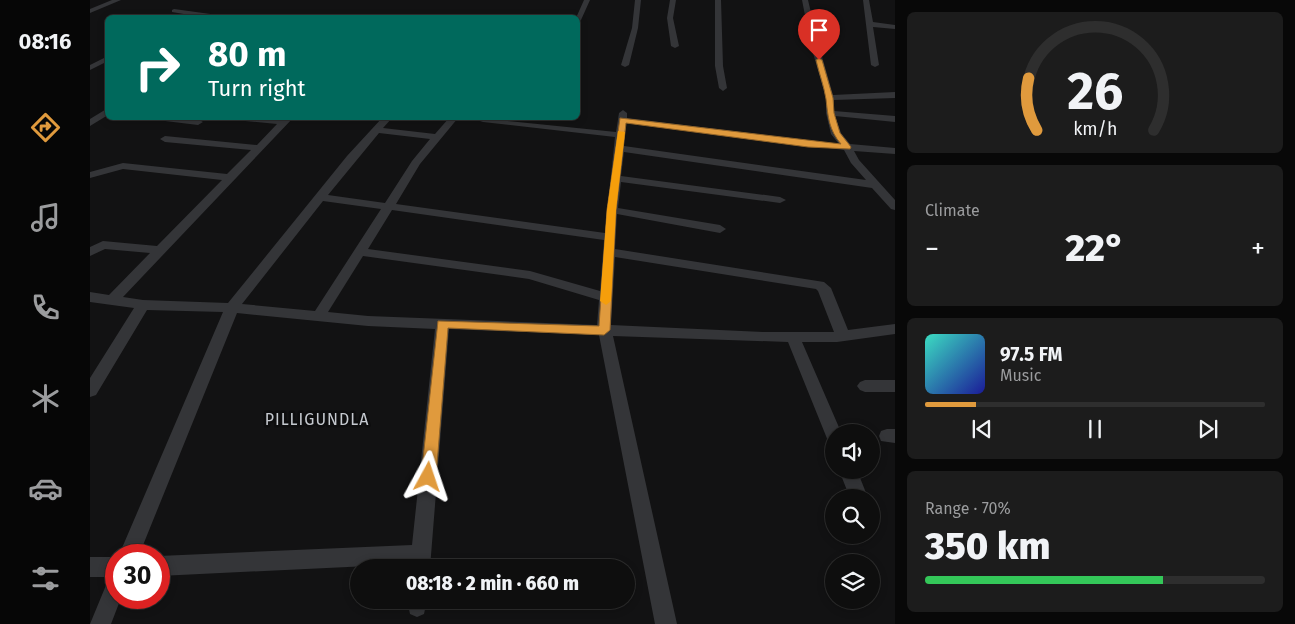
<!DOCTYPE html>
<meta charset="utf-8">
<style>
:root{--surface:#0e0e0e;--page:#1c1c1c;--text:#f1f3f6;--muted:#9b9c9e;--line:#2e2e2e;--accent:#e09a3d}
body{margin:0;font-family:"Fira Sans",sans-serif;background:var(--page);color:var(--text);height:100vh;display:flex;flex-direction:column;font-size:19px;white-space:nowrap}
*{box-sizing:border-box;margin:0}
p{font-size:16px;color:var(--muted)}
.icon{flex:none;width:28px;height:28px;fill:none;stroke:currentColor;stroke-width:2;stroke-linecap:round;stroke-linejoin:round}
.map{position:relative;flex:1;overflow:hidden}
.side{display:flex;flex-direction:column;gap:12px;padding:12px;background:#080808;width:400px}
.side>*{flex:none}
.hud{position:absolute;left:15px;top:15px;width:475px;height:105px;border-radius:8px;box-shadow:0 2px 8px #0003,0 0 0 1px var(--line);background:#00695c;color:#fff;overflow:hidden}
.tools{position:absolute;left:735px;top:424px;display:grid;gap:10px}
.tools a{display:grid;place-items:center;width:55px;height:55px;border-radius:50%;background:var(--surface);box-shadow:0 2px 8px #0003,0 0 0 1px var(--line);font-size:25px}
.speed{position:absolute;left:15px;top:544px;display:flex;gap:10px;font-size:25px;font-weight:700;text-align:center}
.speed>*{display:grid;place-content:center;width:65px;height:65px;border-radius:50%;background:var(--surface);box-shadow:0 2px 8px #0003,0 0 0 1px var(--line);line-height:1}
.speed .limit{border:8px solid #d22;background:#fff;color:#111}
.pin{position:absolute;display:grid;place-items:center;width:42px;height:42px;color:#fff;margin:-51px -21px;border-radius:50% 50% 50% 0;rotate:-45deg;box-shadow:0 0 5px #0007}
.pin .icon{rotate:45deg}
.me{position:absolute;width:55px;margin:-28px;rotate:5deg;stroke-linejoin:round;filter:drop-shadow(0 0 4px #0008)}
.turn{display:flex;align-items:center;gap:18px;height:105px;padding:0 20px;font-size:22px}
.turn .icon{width:65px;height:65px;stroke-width:2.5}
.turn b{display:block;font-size:35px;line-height:42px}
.big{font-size:38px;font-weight:800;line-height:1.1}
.side .widget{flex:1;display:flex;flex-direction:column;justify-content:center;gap:8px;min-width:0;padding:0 18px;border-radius:8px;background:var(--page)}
.side .dial{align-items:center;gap:0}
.dial svg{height:130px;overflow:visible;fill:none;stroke:var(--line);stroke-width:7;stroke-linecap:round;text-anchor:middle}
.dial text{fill:var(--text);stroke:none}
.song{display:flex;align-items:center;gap:15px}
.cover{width:60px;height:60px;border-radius:8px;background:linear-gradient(135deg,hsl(170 70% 55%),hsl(240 70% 35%))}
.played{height:5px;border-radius:2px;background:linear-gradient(90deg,var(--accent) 15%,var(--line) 15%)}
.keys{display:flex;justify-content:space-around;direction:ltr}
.heat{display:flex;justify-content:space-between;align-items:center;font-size:28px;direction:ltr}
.charge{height:8px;border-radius:4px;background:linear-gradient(90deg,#34c759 70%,var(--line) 0)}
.trip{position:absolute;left:260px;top:559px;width:285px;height:50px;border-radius:25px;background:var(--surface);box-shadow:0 2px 8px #0003,0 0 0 1px var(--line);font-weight:800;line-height:50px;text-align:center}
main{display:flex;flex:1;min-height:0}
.menu{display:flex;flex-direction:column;width:90px;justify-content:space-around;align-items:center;background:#060606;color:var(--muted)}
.menu .icon{width:35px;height:35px}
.menu .on{color:var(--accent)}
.menu b{font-size:22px;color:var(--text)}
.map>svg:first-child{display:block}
</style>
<main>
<nav class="menu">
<b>08:16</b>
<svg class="icon on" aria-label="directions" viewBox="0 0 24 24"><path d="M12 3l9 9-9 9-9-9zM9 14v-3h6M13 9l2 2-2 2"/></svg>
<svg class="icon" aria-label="music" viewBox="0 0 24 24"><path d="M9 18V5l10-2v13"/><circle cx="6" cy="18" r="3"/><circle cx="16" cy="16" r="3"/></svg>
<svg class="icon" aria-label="phone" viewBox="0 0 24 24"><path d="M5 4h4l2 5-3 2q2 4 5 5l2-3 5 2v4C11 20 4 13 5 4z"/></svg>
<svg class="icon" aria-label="climate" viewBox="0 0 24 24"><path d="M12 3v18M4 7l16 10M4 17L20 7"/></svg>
<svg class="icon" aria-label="car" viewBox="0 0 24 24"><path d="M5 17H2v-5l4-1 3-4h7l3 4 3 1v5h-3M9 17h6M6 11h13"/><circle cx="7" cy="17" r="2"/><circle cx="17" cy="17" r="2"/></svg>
<svg class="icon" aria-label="filters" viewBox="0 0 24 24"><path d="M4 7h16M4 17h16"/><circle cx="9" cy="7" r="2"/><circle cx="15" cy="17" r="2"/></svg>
</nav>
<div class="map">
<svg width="805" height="624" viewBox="0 0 805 624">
<rect width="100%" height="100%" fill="#121213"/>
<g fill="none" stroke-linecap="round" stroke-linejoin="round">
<path fill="#343538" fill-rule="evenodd" d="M22 0H31L0 13V9Z
M494 0H500L491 20 488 22V18H486Z
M545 0H551L548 28 539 65 535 67 531 65 542 28Z
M580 0H586L583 18 589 46 585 48 581 46 577 18Z
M625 0H631L633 66 637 88 633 91 629 88 625 66Z
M712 0H718L729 46 743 95 805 92V98L744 100V111L805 116V122L745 116 751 133 760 144 805 148V154L764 151 769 160 805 200V210L801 209 782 188 534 152 531 176 690 197 696 200 690 203 531 182 528 208 630 225 636 229 630 233 527 214 525 249 734 282 741 288 758 330 805 324V334L747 342H712L751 432H744V443L738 441 736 436 698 342 523 336 587 624H565L509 335 359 329 340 568H320V564L69 576V556L322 545 345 329 278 326 147 313 49 555H29L133 312 57 310 6 395 0 397V378L44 308 0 302V292L19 295 60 253 15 249 0 256V247L13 241 67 246 132 180 33 169 0 178V172L33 163 137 174 161 150 75 142 70 139 75 136 167 145 187 124 155 121 151 118H203L33 297 53 300 138 303 257 156 292 118H302L293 128 345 134 359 118H368L330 164 306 204 515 233 525 137 393 122 390 121 389 118 526 132 529 113 533 110 537 113V118L749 144 741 134 736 113V98L721 46ZM536 123 754 150 761 163 776 180 534 146ZM289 133 340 139 322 161 295 203 238 195ZM233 201 291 209 225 311 152 304ZM302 210 514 240 510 291 440 271 278 249ZM273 256 439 279 509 300 507 325 278 316 238 312ZM525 257 726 289 728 291 744 332H673L521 325Z
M773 0H779L783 22 805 25V29L783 27 789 65 785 67 781 65Z
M84 9 135 16 138 18H117L82 12V10Z
M18 56V61L0 70V65Z
M18 108V115L0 126V119Z
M70 118C82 117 103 115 113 122L108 125 75 121Z
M775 380H805V392H775L770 390 767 386 770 382Z
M797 429H805V443L791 441 789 436 791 431Z
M749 470H767L778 498H760Z
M0 557H26V598H31L21 624H0L19 578 21 577H0Z
M317 600H337L334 614 327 617 320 614Z"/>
</g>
<path fill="#e09a3d" stroke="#926428" d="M729 58 732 60 743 98 744 113 750 133 761 147 760 149 718 147 536 123 526 210 520 330 514 335 358 328 346 477 344 482 338 484 333 482 331 477 348 321 509 326 517 210 530 118 751 144C739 130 738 117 736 99 734 86 729 73 726 60Z"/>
<path fill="#f59e0b" d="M528 131 535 132 526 210 521 301 516 305 510 301 517 210Z"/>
<g text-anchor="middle" stroke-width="5" stroke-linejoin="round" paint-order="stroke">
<g font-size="16" letter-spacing="1" fill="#c5c9cf" stroke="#0d0d0e">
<text x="227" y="425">PILLIGUNDLA</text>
</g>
</g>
</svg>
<div class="tools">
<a><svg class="icon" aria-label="sound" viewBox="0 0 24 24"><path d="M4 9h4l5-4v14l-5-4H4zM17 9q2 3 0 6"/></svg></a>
<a><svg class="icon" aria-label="search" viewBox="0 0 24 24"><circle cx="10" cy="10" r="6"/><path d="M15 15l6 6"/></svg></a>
<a><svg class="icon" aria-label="layers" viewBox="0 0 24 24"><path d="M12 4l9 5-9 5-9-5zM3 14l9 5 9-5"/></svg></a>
</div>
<div class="speed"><div class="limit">30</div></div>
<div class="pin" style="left:729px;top:60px;background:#d93025"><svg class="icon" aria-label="arrive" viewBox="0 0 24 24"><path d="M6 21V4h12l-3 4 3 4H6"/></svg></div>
<svg class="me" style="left:338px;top:477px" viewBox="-20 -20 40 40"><path d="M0-17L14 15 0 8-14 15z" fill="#e09a3d" stroke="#fff" stroke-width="4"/></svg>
<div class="trip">08:18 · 2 min · 660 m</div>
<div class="hud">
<div class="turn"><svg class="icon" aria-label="right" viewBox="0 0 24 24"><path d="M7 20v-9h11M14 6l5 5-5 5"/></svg><div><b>80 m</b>Turn right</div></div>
</div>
</div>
<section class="side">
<div class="widget dial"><svg viewBox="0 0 100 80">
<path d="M14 69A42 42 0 1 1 86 69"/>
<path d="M14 69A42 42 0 0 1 9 37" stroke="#e09a3d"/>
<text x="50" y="56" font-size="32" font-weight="700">26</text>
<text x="50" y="72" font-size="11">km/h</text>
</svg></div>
<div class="widget"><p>Climate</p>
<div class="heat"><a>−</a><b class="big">22°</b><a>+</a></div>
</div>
<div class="widget">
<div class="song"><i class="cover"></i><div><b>97.5 FM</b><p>Music</p></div></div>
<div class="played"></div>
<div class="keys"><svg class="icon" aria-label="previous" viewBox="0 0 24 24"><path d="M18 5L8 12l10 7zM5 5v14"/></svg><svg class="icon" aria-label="pause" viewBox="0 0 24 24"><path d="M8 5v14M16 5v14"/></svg><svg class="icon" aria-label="next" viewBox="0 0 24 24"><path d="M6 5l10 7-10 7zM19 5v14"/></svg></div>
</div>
<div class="widget"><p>Range · 70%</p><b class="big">350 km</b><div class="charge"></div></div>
</section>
</main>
